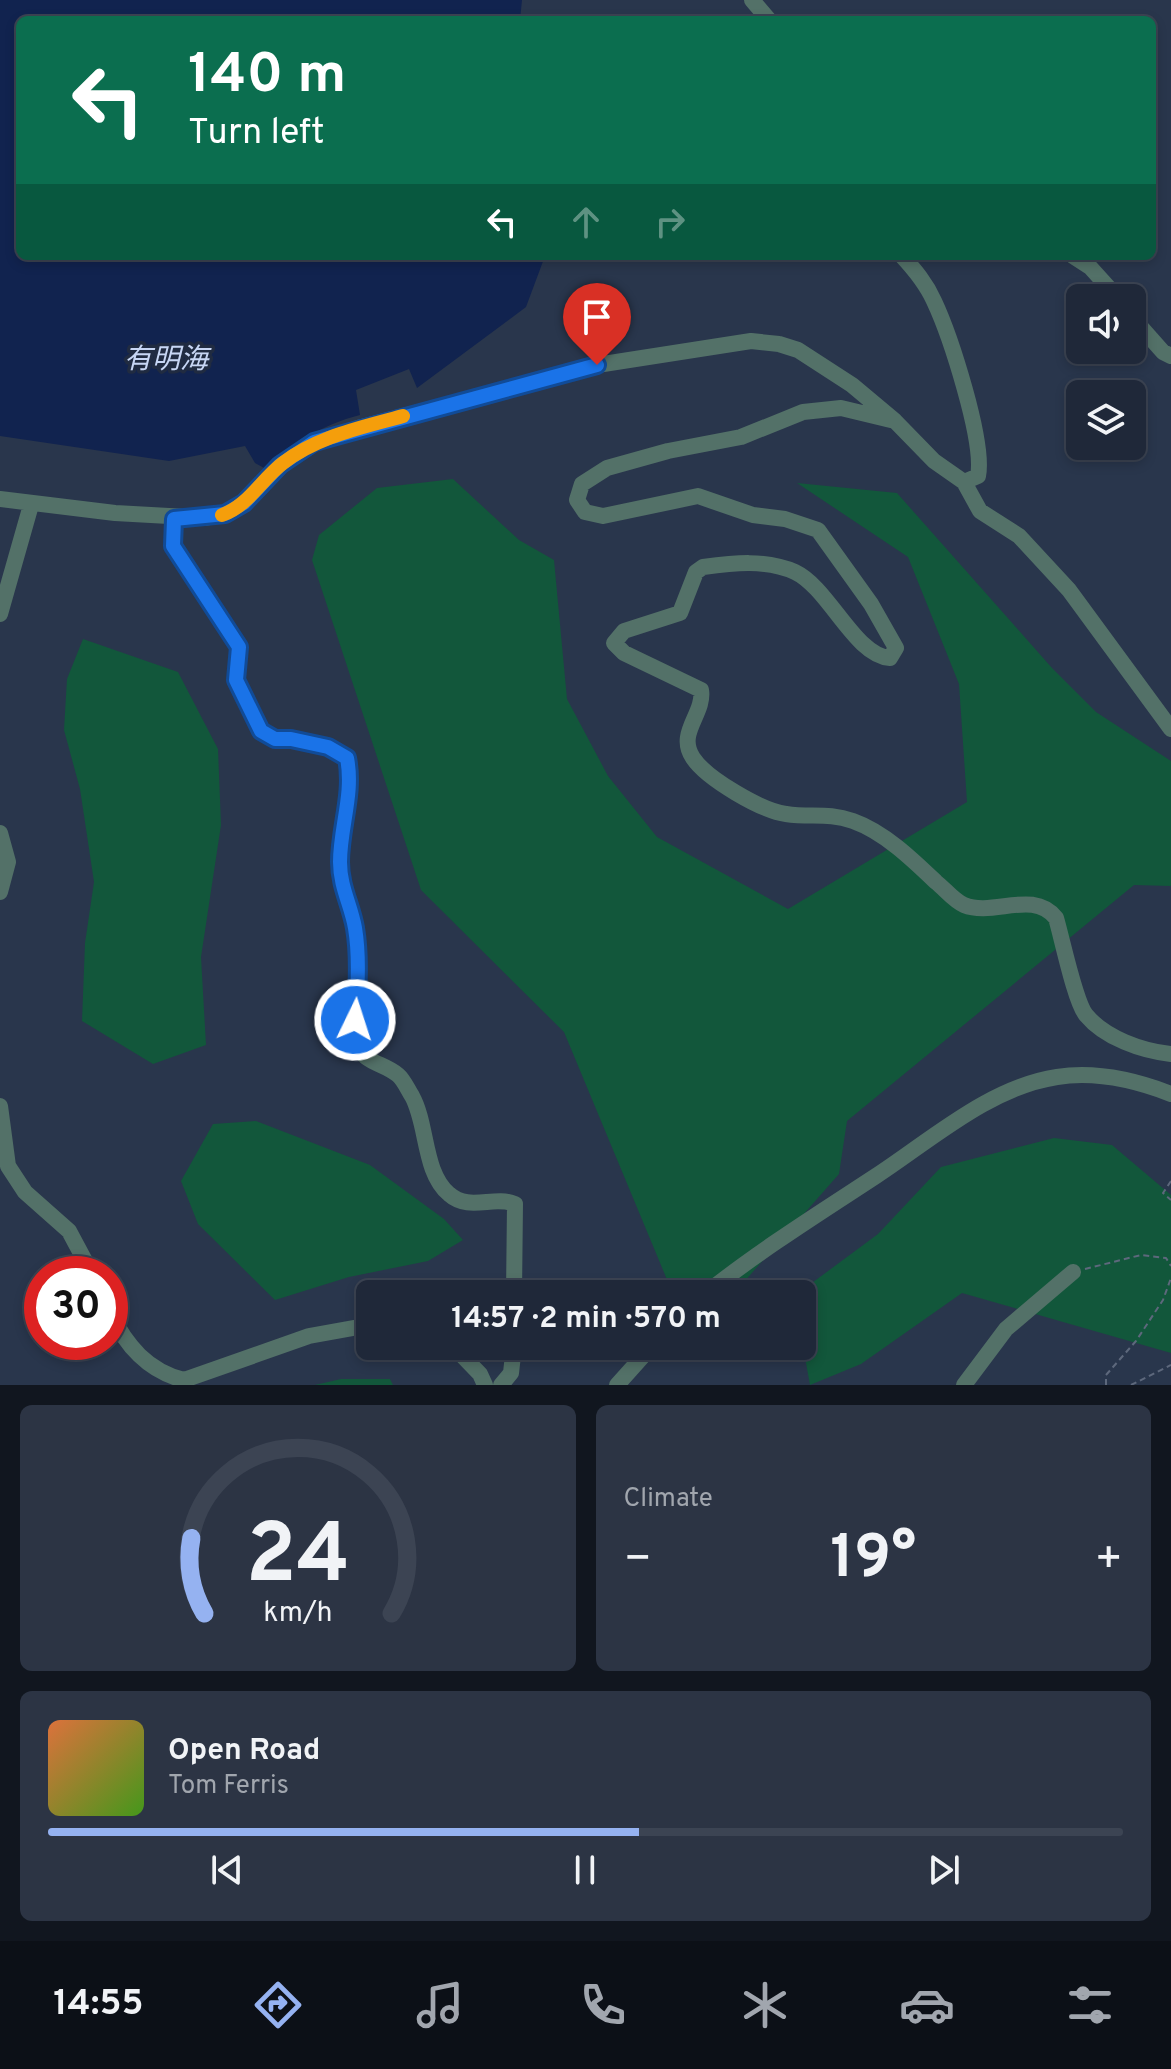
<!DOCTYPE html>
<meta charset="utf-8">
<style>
:root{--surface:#1f2839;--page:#2c3444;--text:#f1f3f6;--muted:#a1a6ae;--line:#3c4453;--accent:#95b2f1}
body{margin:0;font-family:Overpass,"Noto Sans JP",sans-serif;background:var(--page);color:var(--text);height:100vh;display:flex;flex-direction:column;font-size:30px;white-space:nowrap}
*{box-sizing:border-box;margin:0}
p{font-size:26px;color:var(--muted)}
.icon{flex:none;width:44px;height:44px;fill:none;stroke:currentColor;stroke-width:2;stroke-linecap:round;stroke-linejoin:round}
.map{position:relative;height:1385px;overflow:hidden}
.details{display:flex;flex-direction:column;gap:20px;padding:20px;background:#11161f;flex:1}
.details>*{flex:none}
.hud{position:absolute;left:16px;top:16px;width:1140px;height:244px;border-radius:12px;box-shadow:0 4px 12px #0003,0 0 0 2px var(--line);background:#0b6e4f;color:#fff;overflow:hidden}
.controls{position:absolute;left:1066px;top:284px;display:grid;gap:16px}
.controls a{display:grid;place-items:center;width:80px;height:80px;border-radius:12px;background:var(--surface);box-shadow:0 4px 12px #0003,0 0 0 2px var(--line);font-size:40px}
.speed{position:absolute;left:24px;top:1256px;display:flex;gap:16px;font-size:40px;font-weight:700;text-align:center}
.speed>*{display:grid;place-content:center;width:104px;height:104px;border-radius:50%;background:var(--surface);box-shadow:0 4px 12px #0003,0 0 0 2px var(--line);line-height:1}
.speed .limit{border:12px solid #d22;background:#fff;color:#111}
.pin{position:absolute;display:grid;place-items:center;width:68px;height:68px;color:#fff;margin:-82px -34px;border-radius:50% 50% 50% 0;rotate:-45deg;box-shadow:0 0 8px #0007}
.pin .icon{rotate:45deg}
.me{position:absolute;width:88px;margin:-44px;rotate:4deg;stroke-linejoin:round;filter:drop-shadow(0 0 6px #0008)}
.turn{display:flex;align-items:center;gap:28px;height:168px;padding:0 40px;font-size:36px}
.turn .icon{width:104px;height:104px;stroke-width:2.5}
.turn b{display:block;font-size:56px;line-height:68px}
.lanes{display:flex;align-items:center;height:76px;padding:0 40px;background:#0003;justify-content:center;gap:40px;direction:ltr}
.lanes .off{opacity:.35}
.big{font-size:60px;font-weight:700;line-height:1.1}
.details .card{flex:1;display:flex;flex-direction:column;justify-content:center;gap:12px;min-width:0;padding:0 28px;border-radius:12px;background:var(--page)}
.details .dial{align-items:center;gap:0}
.dial svg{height:208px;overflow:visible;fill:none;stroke:var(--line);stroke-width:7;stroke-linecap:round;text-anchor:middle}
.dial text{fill:var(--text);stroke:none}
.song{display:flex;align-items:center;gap:24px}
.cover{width:96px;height:96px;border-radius:12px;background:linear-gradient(135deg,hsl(20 70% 55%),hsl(100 70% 35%))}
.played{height:8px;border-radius:4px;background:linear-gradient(90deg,var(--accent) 55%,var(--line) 55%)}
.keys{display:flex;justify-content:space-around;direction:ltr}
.heat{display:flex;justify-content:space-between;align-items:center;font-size:44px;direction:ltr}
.details .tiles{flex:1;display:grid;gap:20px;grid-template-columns:1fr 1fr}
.card:last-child{grid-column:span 2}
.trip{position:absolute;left:356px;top:1280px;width:460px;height:80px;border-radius:12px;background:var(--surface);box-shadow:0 4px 12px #0003,0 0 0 2px var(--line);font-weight:700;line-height:80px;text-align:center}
.menu{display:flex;height:128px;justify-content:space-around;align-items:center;background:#0c1017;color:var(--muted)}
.menu .icon{width:56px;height:56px}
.menu .current{color:var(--accent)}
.menu b{font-size:36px;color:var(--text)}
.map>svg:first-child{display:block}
</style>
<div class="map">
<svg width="1171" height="1385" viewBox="0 0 1171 1385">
<rect width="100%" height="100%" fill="#29364c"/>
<path fill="#12573b" d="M453 479 519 540 554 560 567 699 608 776 657 837 788 909 967 802 959 684 908 557 797 483 897 493 1052 668 1096 712 1171 761V886L1134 885 847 1121 839 1174 736 1291 673 1294 564 1032 421 890 312 560 319 535 377 488Z
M83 639 178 672 218 749 221 825 201 957 206 1045 153 1064 82 1021 85 943 94 882 80 789 64 730 67 679Z
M256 1121 370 1165 444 1219 463 1240 428 1261 349 1277 275 1300 198 1224 181 1181 213 1124Z
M1054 1138 1112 1145 1171 1195V1353L962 1293 861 1364 810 1385 802 1341V1294H797L878 1234 941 1167Z
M341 1379H390L393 1385H315Z"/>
<path fill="#11234f" d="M0 0H522L520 20H20V256H545L526 307 417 388 409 369 356 390 360 415C321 425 295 443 264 468L255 463 245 446 169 461 0 436Z"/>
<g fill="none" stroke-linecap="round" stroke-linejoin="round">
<path stroke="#5d687c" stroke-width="2" stroke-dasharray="6 4" stroke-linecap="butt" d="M1171 1181 1163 1193 1171 1200
M1085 1269 1141 1255 1166 1258 1171 1266
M1106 1385V1375L1136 1341 1163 1300 1171 1278
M1131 1385 1171 1365"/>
<path stroke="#537168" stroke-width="16" d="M752 0 769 20
M902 256C915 270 926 283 934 301 950 335 985 442 978 476L964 482
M1073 256 1090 267 1118 298
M1132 317 1163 352 1171 356
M895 421 841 408 803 412 741 437 668 451 607 468 582 484 577 500 585 512 603 516 698 496 753 515 785 519 818 530 871 604 896 648 890 658C855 656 829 588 795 572 766 559 733 563 703 567L696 572 680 613 624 631 614 643 624 653 701 690C705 714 676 733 693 758 707 779 762 811 786 814 811 818 827 812 853 821 884 832 912 859 936 882 945 889 954 901 964 905 994 917 1033 889 1056 918 1062 938 1075 1002 1086 1015 1105 1038 1142 1051 1171 1054
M0 499 115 513 205 518 225 514 244 503 280 465 314 442 358 428 597 365 751 341 779 344 798 350 852 385 895 421 934 461 964 482 980 511 1019 536 1069 590 1171 729
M174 519 173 546 239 647 236 680 261 731 275 739H291L328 747 347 758C354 794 340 828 340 863 341 888 352 907 355 930 360 968 354 1005 356 1042 363 1064 383 1062 398 1075 404 1080 408 1090 412 1096 428 1125 423 1172 449 1194 469 1212 494 1195 515 1204L514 1294
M0 614 31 505
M0 833 8 862 0 892
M0 1106 8 1166 25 1192 69 1231 92 1274
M705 1294C759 1251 818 1214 876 1176 931 1140 990 1087 1057 1077 1095 1071 1135 1080 1171 1094
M110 1312C126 1346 148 1371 184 1380L309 1336 370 1325
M453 1346 480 1374 485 1385
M501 1385 511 1373 514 1346
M617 1385 652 1346
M964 1385 1006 1329 1073 1272"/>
</g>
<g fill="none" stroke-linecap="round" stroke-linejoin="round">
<defs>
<path id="route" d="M355 1020C358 990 360 958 355 928 351 905 340 887 340 862 340 827 354 794 347 758L328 747 291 739H275L261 731 236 680 239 647 173 546 174 519 225 514 244 503 280 465 314 442 597 365"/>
</defs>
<use href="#route" stroke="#114b97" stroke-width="20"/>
<use href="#route" stroke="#1a73e8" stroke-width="14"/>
<path stroke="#f59e0b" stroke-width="14" d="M222 515C248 506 261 480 283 463 318 436 361 428 403 416"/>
</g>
<g text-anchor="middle" stroke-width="7" stroke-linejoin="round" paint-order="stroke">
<g font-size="28" font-style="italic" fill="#c7d6f4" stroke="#202b41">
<text x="166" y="368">有明海</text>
</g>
</g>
</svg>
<div class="controls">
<a><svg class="icon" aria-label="sound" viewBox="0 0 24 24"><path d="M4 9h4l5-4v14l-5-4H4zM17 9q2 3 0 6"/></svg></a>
<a><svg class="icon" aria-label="layers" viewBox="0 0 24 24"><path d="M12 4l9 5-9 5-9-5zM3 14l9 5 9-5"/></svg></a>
</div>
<div class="speed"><div class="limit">30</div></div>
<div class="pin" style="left:597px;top:365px;background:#d93025"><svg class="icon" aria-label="arrive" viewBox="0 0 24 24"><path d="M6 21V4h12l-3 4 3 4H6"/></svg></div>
<svg class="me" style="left:355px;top:1020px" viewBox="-20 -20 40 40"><circle r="17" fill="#1a73e8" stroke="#fff" stroke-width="3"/><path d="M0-11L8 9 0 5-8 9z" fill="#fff"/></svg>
<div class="trip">14:57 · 2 min · 570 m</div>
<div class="hud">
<div class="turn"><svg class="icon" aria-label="left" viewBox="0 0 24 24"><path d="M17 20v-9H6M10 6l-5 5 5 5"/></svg><div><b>140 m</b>Turn left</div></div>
<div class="lanes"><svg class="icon" aria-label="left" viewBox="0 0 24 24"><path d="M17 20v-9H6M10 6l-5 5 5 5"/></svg><svg class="icon off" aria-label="ahead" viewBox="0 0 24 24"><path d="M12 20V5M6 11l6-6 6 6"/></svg><svg class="icon off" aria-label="right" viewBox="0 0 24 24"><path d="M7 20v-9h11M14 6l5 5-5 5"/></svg></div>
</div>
</div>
<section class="details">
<div class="tiles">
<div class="card dial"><svg viewBox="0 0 100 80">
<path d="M14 69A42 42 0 1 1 86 69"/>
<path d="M14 69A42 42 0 0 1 9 40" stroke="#95b2f1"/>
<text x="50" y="56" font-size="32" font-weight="700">24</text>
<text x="50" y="72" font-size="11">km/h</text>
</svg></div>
<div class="card"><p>Climate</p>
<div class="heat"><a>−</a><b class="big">19°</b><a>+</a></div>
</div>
<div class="card">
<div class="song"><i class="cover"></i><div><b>Open Road</b><p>Tom Ferris</p></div></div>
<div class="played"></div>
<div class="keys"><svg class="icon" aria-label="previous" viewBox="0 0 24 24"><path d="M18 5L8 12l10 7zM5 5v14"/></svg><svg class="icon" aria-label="pause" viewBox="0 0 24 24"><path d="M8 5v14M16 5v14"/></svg><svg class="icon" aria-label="next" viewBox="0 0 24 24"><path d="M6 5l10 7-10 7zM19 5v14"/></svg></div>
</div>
</div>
</section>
<nav class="menu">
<b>14:55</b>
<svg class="icon current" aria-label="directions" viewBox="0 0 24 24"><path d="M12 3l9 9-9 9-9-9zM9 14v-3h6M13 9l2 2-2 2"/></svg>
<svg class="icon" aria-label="music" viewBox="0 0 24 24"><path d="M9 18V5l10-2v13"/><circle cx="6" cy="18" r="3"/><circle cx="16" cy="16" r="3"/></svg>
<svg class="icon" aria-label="phone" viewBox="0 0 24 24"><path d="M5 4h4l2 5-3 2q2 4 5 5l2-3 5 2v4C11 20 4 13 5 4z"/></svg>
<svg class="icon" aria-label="climate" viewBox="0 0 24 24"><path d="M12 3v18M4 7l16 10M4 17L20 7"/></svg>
<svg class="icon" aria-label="car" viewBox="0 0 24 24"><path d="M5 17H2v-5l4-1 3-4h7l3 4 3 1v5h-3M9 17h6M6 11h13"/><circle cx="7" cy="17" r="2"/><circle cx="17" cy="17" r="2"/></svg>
<svg class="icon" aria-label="filters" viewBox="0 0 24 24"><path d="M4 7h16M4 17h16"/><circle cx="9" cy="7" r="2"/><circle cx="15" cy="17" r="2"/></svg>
</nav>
